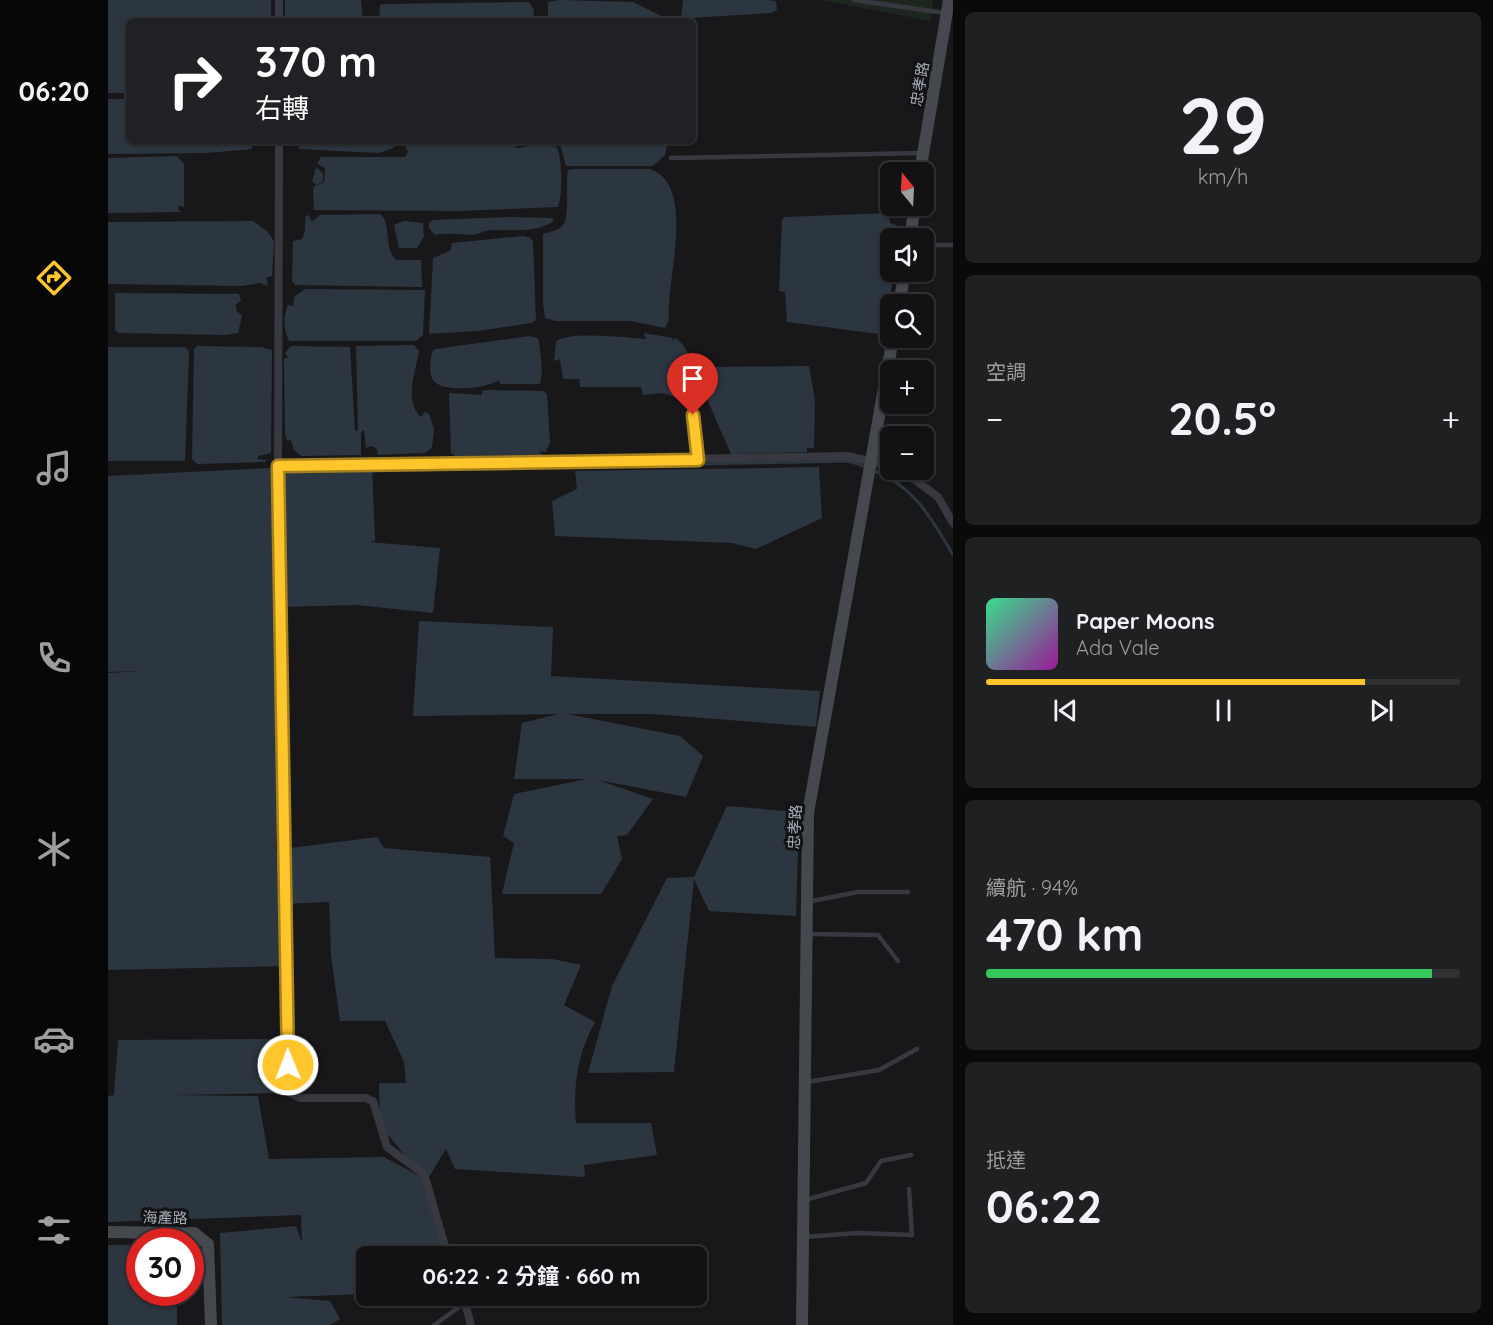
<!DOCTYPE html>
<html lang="zh-TW">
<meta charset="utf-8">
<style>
:root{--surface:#121214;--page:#1f2022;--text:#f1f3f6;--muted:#9c9ea0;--line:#313234;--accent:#ffc62b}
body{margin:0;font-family:Quicksand,"Noto Sans TC",sans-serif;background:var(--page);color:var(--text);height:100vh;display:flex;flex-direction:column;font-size:22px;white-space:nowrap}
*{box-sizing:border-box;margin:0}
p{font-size:20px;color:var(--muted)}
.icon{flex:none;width:33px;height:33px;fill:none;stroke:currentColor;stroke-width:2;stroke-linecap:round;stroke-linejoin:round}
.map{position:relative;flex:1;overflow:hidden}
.drawer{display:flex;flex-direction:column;gap:12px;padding:12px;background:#0a0a0b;width:540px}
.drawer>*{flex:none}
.banner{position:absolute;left:18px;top:18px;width:570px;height:126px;border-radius:9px;box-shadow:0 2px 4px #0004,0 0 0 2px var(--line);background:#202124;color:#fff;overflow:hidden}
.needle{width:39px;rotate:342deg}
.tools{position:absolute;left:772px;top:162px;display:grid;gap:12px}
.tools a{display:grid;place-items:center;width:54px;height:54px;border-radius:9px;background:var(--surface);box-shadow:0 2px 4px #0004,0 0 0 2px var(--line);font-size:30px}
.speed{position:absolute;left:18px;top:1228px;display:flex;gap:12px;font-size:30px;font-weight:700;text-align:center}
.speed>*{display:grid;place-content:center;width:78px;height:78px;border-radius:50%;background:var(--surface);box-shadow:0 2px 4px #0004,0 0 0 2px var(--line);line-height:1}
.speed .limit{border:9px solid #d22;background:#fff;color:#111}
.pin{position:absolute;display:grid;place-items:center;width:51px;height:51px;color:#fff;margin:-62px -26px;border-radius:50% 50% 50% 0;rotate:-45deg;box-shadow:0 0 6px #0007}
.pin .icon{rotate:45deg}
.me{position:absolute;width:66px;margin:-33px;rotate:359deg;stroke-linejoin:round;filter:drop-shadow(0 0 4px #0008)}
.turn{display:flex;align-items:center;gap:21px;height:126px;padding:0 30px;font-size:27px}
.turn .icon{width:78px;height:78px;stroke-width:2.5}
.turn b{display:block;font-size:42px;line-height:51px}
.big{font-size:45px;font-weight:700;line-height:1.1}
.drawer .card{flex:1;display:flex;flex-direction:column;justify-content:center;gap:9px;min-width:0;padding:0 21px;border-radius:9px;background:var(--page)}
.drawer .dial{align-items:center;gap:0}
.dial b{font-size:78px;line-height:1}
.song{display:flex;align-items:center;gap:18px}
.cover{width:72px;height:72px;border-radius:9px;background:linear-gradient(135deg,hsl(150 70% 55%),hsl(300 70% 35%))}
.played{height:6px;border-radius:3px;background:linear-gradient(90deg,var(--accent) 80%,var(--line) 80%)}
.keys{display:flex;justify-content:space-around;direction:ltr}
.heat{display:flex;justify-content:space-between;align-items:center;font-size:33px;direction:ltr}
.charge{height:9px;border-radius:4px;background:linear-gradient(90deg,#34c759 94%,var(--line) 0)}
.trip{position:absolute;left:248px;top:1246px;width:351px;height:60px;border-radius:9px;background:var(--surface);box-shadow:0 2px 4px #0004,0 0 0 2px var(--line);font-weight:700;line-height:60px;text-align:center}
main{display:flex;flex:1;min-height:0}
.tab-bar{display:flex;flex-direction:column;width:108px;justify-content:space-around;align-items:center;background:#070708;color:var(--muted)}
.tab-bar .icon{width:42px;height:42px}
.tab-bar .on{color:var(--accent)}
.tab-bar b{font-size:27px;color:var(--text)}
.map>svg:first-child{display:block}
</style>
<main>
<nav class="tab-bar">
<b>06:20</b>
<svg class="icon on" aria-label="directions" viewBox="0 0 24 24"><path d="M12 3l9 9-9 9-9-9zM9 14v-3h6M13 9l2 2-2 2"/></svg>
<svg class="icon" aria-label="music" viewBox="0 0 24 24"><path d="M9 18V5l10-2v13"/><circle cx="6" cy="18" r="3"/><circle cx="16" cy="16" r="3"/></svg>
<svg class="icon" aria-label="phone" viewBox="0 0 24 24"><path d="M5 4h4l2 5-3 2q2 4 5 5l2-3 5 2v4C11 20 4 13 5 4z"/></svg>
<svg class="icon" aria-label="climate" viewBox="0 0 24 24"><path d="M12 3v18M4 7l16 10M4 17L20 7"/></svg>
<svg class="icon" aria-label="car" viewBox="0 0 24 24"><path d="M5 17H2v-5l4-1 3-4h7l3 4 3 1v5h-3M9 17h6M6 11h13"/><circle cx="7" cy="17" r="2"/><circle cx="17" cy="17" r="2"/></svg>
<svg class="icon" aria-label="filters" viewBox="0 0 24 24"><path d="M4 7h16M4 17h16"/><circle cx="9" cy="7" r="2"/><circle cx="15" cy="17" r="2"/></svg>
</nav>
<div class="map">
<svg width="845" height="1325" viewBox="0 0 845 1325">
<rect width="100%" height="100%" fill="#18181a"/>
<path fill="#1d261f" d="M712 0H825L823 21Z"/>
<path fill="#2c3640" d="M0 0H163V21H21V93H0Z
M177 0H253L255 21H177Z
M452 0 525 2 563 21H440V2Z
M575 0H659L668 1 669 10 663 13 580 18H573Z
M421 2 426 10 425 21H271L272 5 276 4Z
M0 99H21V141H155L154 143 144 145V149L98 153 0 154Z
M190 141H289L285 148 271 153 191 149Z
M295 141H406V146L410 148 434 144 449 147C454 160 455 194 450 207L350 211 206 210 205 187 216 182 217 168 209 164 213 157H297L300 152Z
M411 141H560L557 155 545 166H458L451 141 415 144Z
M69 156 76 164V207L71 205 70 210 74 212 0 213V158Z
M208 167 215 173V181L208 185 204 181Z
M468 169H542C590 186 557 282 561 320L557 328 523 321H447L437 318 435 303V234C440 232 449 231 453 227 463 219 457 183 460 170Z
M781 213 782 223 793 227 791 238H783V272H786L776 332 771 334 679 322 677 292 671 291 674 220 677 217Z
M272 214C284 224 275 246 288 260H313L314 287 187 285 184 281 185 241 194 239C199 230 196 223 198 216L201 215 204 222 212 215Z
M404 217 444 218 446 221C428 233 404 230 385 230 377 230 369 235 361 235 349 234 340 233 327 235L321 228V223L325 220Z
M145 221 160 232 166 242 164 276 158 278 160 286 152 283 134 286 0 284V222Z
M296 221 315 223 316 237 309 248H291L286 225Z
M416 236 423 238 425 242 428 320 424 323 369 331 321 334 325 258 342 251 344 243Z
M197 289 317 290 315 335 308 341H181C175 328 175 318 180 305L185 306 186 297Z
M7 293 131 294 133 301 128 304V310L134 316 130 333 117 335 11 333 7 330Z
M536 333 565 338 564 342 567 338C584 348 586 375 590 392L567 397 554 393 535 395 533 387H472L471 379H455L452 359 446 361 448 342C456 330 522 338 538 339Z
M421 336 429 338 431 341 434 370 432 384H392L391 380C379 389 333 393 325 380 320 372 323 360 324 352L327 349Z
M306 345 311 351C308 372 295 401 313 417L317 412 321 414 326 429 324 448 317 453 270 455 268 448 263 446 258 448 256 430 253 432V455L193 456 186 450 183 440 179 441 177 434 176 358H180L177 353 183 346 242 347 247 430 250 431 248 346Z
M89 346 153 347 164 350 163 453 150 456V459L159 460 157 462 89 464 84 459 86 349Z
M0 347H77L81 351 77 461H0Z
M701 366 707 400 706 448H699V452L623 454 595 390 591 370 594 367Z
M380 390 435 391 439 394 442 442 438 452 431 451 434 455 347 456 343 453 341 393 374 395V391Z
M264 463 267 541 260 542 332 548 325 613 249 605 173 607 174 725 168 847 175 900 182 848 269 837 276 848 382 857 387 958 444 959 473 965 456 1005 487 1022C469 1055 465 1085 468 1123H543L549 1155 476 1165 477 1177 347 1169 338 1149 319 1180 343 1257H258V1294L177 1297 222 1301 232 1319 222 1325H114L112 1233 188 1226 194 1243 193 1215 0 1222V1096L6 1095 10 1040 167 1039 175 1093 64 1095 150 1096 161 1159 276 1157 315 1178 272 1125 271 1083H298L296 1062 277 1021H232L223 955 221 902 175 904 176 966 0 970V673L35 671 0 672V476Z
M711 467 714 518 648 549 624 543 447 536 444 501 469 489 467 471Z
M311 621 445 627 443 676 712 691 708 727 545 714H459L572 736 595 756 578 797 490 780 545 799 519 835 509 836 514 859 493 894H394L406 843 395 836 406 794 479 779H406L414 723 450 714 305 716Z
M619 806 691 812 688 916 601 911 586 879 566 1072 480 1073 504 986 559 878 586 877Z
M0 1245H31L32 1293H69V1325H0Z"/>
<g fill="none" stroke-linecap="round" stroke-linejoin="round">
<path stroke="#2c3640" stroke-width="3" d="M764 470C807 486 823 518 845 555
M262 471 741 461 758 467"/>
<path stroke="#383940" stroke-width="4.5" d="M746 0 837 13
M563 158 813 153
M816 245H845
M585 415 589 460
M699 902 750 892H800
M699 934 770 935 790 961
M699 1082 771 1070 809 1049
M697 1200 758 1183 773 1161 803 1155
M695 1237 750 1233 804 1235 801 1189
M326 1325 358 1302"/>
<path stroke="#383940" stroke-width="8" d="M171 21V0
M171 141 170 466 740 456 783 466
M170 466 181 1088 182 1093 192 1098H257L265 1101 279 1147 314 1173 318 1180 340 1257
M794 470 830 497 845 523
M355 1296 363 1325"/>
<path stroke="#464850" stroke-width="12" d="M812 172 841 0
M802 238 807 206
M791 304 797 272
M0 1232 86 1233 100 1244 103 1325
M694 1325 700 813 785 338"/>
</g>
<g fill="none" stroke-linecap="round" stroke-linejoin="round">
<defs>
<path id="route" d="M180 1065 170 466 590 460 585 415"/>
</defs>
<use href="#route" stroke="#a6811c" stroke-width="15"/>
<use href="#route" stroke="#ffc62b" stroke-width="10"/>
</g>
<g text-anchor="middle" stroke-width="6" stroke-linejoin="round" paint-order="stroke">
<g font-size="15" fill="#a9adbb" stroke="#131315">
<text transform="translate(812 84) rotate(-80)" y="5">忠孝路</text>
<text transform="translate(687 827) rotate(-87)" y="5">忠孝路</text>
<text transform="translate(57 1218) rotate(1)" y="5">海產路</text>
</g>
</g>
</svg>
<div class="tools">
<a><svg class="needle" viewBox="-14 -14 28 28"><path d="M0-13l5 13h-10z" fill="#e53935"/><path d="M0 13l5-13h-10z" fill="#9c9ea0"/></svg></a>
<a><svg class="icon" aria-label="sound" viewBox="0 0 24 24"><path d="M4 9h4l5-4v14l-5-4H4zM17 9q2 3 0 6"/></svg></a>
<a><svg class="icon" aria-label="search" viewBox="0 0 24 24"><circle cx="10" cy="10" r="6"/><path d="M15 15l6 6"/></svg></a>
<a>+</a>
<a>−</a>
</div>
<div class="speed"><div class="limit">30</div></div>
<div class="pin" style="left:585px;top:415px;background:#d93025"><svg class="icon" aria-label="arrive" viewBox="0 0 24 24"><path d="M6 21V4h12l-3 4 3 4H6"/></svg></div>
<svg class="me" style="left:180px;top:1065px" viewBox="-20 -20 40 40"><circle r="17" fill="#ffc62b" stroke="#fff" stroke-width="3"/><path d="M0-11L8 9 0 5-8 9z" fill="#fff"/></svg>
<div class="trip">06:22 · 2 分鐘 · 660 m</div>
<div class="banner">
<div class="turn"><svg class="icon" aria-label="right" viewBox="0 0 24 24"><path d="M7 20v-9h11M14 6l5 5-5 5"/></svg><div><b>370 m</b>右轉</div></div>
</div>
</div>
<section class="drawer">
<div class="card dial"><b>29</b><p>km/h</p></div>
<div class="card"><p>空調</p>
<div class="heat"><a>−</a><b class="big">20.5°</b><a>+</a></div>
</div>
<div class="card">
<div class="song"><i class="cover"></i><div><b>Paper Moons</b><p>Ada Vale</p></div></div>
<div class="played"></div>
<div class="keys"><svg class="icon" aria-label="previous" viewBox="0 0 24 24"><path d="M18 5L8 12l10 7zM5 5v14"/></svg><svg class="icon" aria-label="pause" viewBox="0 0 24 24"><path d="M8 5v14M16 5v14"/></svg><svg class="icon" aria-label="next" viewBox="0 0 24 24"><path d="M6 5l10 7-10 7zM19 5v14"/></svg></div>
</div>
<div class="card"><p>續航 · 94%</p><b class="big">470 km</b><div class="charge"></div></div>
<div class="card"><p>抵達</p><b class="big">06:22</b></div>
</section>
</main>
